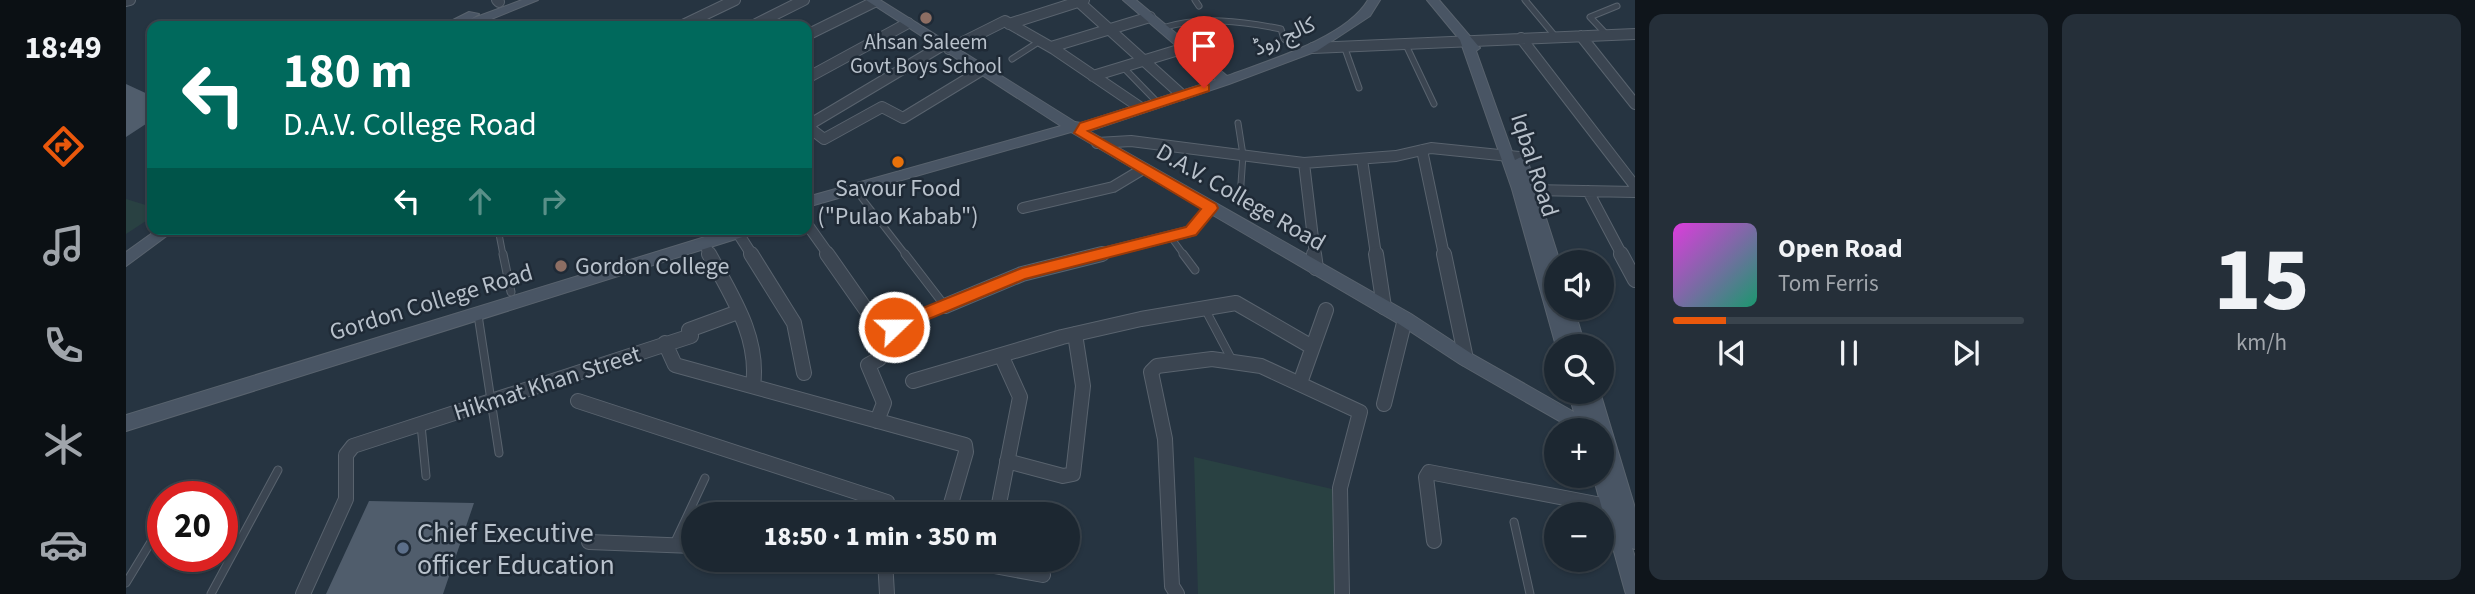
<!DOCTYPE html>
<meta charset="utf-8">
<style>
:root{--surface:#1c2731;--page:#252f39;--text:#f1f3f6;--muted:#a0a5ab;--line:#3a444d;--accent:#ea580c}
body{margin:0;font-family:"Source Sans 3","Noto Sans Arabic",sans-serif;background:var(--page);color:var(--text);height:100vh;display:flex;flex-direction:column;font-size:26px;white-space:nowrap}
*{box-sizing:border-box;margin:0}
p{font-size:23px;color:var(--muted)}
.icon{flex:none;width:38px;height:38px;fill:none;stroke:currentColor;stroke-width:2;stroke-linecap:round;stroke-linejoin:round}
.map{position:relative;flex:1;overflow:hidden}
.details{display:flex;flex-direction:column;gap:14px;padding:14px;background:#0f151b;width:840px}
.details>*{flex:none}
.hud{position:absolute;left:21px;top:21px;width:665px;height:214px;border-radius:14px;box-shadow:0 2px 5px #0004,0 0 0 2px var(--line);background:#00695c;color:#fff;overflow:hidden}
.tools{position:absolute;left:1418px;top:250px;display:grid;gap:14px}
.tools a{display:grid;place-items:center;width:70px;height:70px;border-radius:50%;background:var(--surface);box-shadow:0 2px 5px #0004,0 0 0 2px var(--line);font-size:35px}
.speed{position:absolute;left:21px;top:481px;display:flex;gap:14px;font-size:35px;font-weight:700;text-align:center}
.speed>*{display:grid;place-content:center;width:91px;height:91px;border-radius:50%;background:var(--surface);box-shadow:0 2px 5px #0004,0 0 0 2px var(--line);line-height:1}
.speed .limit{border:10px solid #d22;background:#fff;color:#111}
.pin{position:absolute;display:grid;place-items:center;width:60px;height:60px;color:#fff;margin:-72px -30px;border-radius:50% 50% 50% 0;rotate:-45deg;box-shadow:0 0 7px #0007}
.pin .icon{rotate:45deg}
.me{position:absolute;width:77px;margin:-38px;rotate:68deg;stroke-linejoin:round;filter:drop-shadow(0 0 5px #0008)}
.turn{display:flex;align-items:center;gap:24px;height:147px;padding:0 21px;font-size:32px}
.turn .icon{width:91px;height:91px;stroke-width:2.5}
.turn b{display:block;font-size:49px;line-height:60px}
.lanes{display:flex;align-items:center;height:66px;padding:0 21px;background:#0003;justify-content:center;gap:35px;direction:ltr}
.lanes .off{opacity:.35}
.details .card{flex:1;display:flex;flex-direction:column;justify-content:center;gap:10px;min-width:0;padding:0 24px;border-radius:14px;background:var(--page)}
.details .dial{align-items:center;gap:0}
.dial b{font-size:91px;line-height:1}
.song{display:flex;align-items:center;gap:21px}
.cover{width:84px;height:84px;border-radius:10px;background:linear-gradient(135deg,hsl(300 70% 55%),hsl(160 70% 35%))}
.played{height:7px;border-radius:4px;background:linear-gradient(90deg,var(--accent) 15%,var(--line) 15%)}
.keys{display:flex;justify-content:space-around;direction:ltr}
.details .tiles{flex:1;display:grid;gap:14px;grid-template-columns:repeat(2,1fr)}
.trip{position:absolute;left:555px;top:502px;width:399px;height:70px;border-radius:35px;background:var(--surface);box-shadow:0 2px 5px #0004,0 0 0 2px var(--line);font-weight:800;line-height:70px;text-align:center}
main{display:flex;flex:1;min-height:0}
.menu{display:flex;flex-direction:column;width:126px;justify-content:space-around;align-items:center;background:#0b1014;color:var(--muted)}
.menu .icon{width:49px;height:49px}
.menu .on{color:var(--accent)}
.menu b{font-size:32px;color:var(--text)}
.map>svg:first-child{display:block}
</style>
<main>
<nav class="menu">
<b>18:49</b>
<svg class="icon on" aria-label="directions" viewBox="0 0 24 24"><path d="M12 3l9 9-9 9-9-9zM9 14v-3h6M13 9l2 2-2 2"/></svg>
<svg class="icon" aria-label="music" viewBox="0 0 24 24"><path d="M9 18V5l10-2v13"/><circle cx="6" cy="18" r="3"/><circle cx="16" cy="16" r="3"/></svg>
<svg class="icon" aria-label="phone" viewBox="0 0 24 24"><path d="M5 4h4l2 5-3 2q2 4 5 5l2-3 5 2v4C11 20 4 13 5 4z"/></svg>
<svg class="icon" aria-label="climate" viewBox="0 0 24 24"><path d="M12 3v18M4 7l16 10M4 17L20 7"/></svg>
<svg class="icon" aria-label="car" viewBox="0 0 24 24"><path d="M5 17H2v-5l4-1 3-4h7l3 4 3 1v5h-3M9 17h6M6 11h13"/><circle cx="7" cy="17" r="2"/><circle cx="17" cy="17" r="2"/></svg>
</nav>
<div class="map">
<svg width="1509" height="594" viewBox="0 0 1509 594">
<rect width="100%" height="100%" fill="#263441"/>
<path fill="#294142" d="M0 199 26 207V217L0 234Z
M1068 457 1206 489 1212 594H1072Z"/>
<path fill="#505d6c" d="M0 84 26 96V120L0 137Z
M243 501 348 503 317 594H200Z"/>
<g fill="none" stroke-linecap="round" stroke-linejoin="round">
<defs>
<path id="lane-far1" d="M1069 0 1073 6
M1399 0 1429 36
M1036 28C1076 16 1115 21 1155 29L1158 39 1177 52
M1481 35 1464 17 1491 6
M1279 43 1308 104
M1218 46 1233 88
M886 59 914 41
M997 67 1032 103
M1112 123 1117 155 1114 198
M735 197 780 255
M372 229 377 255
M1044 236 1058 255"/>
<path id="lane" d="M377 254 385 292
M1057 254 1069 270
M1079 309 1106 360
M352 315 373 453
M768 327 819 306 779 254
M295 425 300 476
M1388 522 1404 594
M547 546 579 478
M0 583 37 522
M85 594 152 470"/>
<path id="street-far1" d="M371 0 373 2
M0 1 4 0
M953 2 1056 95
M883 24 958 0
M555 26 609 0
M626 26 678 0
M681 35 748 2
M1455 36 1509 104
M1395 38 1509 186
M817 45 681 126 698 139 756 107 777 118 856 70
M925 47 1024 17
M1187 48 1509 34
M823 49 879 21 928 49 1015 108
M967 76 1059 48
M681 78 782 23
M971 143 1005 141 1178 163 1270 156 1305 148 1393 157
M1296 150 1318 255
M1236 159 1250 255
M1178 163 1189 255
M1406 190 1509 192
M1462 191 1496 255
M897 208 987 187 1017 169
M681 224 703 255
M612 233 626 255
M578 243 584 255
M969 255 1065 231 1084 208"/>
<path id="street" d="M583 254C605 295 634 337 627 386
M625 254 668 323 678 373
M701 254 743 314 754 355 753 359 742 365 758 403 751 421
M1188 254 1190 268
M1250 254 1258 307
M1318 254 1340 359
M1495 254 1509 280
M819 306 896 274 976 254
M539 343 549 365 839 445 840 452 822 514
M787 381 936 337 1015 319 1110 303 1186 347
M1174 383 1200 310
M452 401 761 502 760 514
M1258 404 1279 319
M881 461 937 476 947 474 957 386 949 334
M871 514 894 397 875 355
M1308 541 1300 477 1303 472 1486 507
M463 542 567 546
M759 560 761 594
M836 560 917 575
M177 594 220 499V455L227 446 565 336 563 330 612 312
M1051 594 1046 586 1039 439 1025 372 1031 366 1086 359 1135 366 1234 412 1214 488 1216 594"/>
<path id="secondary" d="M396 0H412L348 26H315L343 12 353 14 345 19Z
M740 0H754L949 122 955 123 1090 80 997 0H1010L1101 76C1141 61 1220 38 1242 0H1254L1244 16 1191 51 1103 84 963 131 1285 314 1346 354 1448 412 1442 392H1474L1509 508V549L1506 548 1509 557V594H1500L1499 591 1467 476H1475V465L1478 466 1475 430H1449L1334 364 1273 324 945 132 681 207V197L935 126Z
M1301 0H1313L1354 48 1350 51 1389 160 1395 157 1402 162 1434 262H1430V279L1426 278 1430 290V308H1448L1459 346H1430L1386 189 1334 40Z
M32 229H50L0 266V252Z
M605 229H631L629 233 0 431V415Z"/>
</defs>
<use href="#lane-far1" stroke="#59636e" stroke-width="7"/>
<use href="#lane" stroke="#59636e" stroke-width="9"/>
<use href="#street-far1" stroke="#59636e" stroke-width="12"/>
<use href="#street" stroke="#59636e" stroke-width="16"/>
<use href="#secondary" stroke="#59636e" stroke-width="2"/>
<use href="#lane-far1" stroke="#3b4551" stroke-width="5"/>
<use href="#lane" stroke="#3b4551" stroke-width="7"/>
<use href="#street-far1" stroke="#3b4551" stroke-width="10"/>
<use href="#street" stroke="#3b4551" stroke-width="14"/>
<use href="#secondary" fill="#495564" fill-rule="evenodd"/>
</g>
<path fill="#ea580c" stroke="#983908" stroke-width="2" d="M1078 84 1083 85V91L962 131 1090 204 1092 208 1090 211 1070 235 899 279 774 331H762L760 327 762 322 896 268 1060 227 1075 209 948 133 954 123Z"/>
<g fill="#8d6e63" stroke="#1f2a36" stroke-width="2.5">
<circle cx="800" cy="18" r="7"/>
<circle cx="435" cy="266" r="7"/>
</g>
<circle fill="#e8710a" stroke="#1f2a36" stroke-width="2.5" cx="772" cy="162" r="7"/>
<circle fill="#5c6f8a" stroke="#1f2a36" stroke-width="2.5" cx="277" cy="548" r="7"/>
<g text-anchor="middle" stroke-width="5" stroke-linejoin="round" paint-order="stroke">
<g font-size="21" fill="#b8c1cb" stroke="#1f2a36">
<text transform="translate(1158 36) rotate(-24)" y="7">کالج روڈ</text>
</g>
<g font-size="21" fill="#b8c1cb" stroke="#1f2a36">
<text x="800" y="49">Ahsan Saleem<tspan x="800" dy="24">Govt Boys School</tspan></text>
</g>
<g font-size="24" fill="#b8c1cb" stroke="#1f2a36">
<text transform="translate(1409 165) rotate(72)" y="8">Iqbal Road</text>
<text transform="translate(1115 197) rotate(30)" y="8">D.A.V. College Road</text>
<text transform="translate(305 302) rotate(-17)" y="8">Gordon College Road</text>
<text transform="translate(421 383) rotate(-18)" y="8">Hikmat Khan Street</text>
</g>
<g font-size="24" fill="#b8c1cb" stroke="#1f2a36">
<text x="772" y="196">Savour Food<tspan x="772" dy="28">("Pulao Kabab")</tspan></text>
<text x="449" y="274" text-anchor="start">Gordon College</text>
</g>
<g font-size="28" fill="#b8c1cb" stroke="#1f2a36" text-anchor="start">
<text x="291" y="542">Chief Executive<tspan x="291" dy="32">officer Education</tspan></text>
</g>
</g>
</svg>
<div class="tools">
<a><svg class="icon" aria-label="sound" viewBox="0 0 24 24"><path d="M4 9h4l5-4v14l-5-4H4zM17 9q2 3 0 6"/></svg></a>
<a><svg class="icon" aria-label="search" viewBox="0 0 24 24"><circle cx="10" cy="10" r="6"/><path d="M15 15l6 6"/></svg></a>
<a>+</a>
<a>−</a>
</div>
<div class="speed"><div class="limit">20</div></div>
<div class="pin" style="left:1078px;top:88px;background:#d93025"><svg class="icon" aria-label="arrive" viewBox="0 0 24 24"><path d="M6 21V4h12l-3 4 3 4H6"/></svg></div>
<svg class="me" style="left:768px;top:327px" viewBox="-20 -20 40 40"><circle r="17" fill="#ea580c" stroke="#fff" stroke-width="3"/><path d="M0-11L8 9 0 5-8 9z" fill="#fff"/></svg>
<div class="trip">18:50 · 1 min · 350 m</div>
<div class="hud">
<div class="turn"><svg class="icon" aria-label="left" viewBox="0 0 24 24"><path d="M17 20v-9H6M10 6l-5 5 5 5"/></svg><div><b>180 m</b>D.A.V. College Road</div></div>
<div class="lanes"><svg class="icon" aria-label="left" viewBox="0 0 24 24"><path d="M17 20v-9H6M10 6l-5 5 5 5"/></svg><svg class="icon off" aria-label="ahead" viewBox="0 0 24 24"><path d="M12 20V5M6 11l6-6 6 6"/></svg><svg class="icon off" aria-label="right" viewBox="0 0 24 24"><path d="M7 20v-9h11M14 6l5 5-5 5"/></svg></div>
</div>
</div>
<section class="details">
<div class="tiles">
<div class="card">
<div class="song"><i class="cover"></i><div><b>Open Road</b><p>Tom Ferris</p></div></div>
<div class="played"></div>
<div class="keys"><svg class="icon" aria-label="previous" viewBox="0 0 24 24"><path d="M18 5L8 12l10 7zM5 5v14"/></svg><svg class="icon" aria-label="pause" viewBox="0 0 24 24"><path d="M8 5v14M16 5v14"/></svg><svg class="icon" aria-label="next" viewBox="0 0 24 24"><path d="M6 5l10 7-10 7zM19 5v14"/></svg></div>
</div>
<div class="card dial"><b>15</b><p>km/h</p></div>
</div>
</section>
</main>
